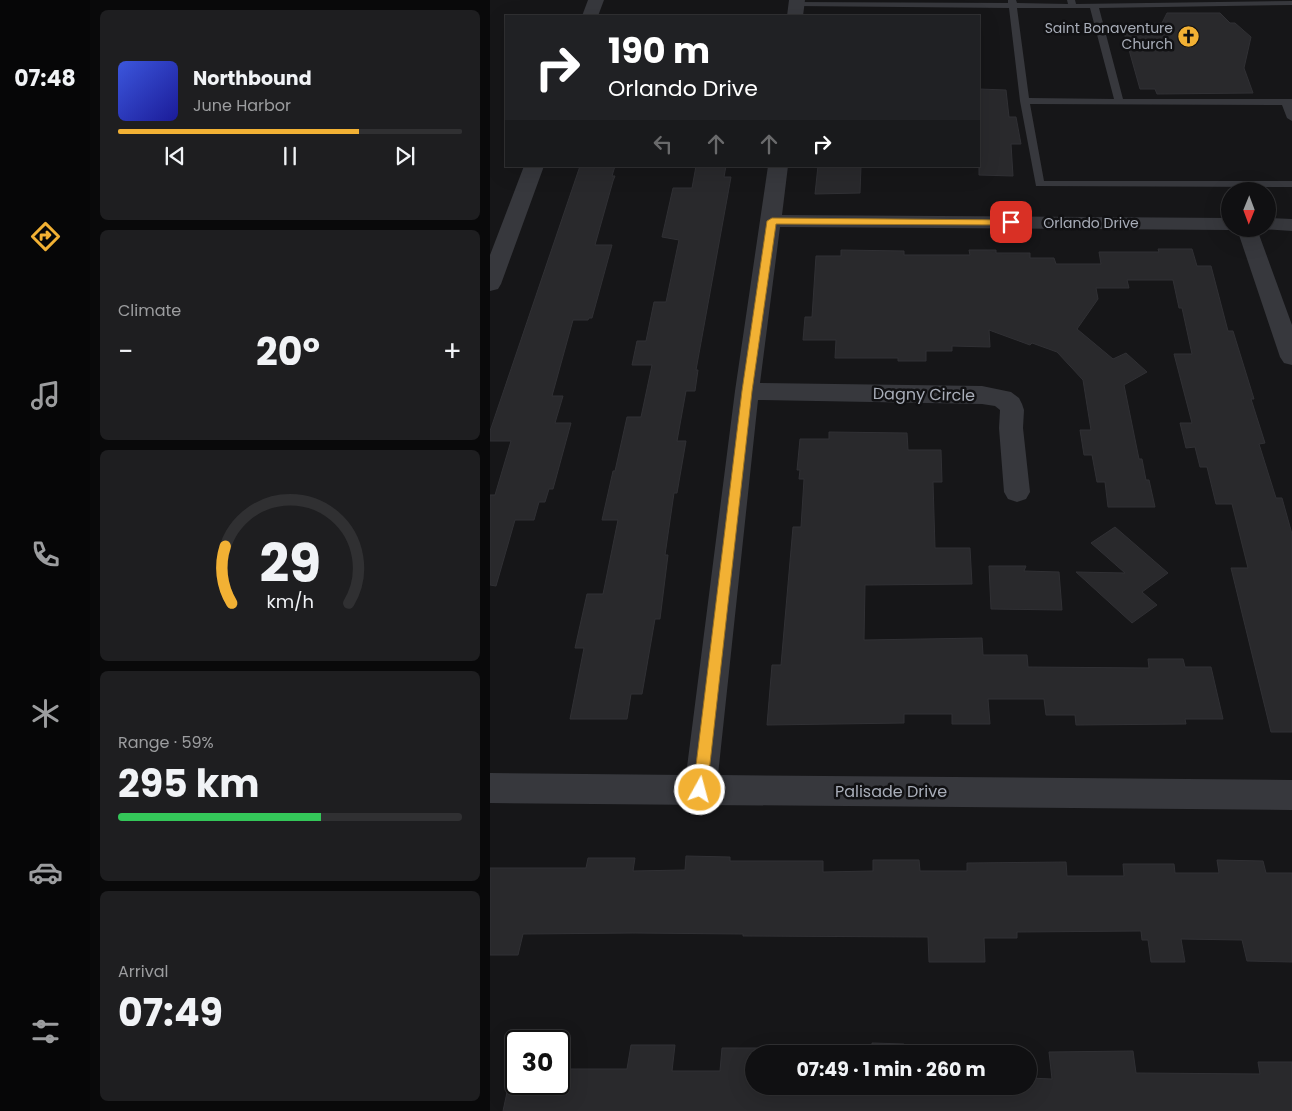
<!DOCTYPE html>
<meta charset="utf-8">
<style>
:root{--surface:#101012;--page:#1e1e20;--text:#f1f3f6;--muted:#9c9d9f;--line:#303032;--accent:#f2b134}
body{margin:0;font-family:Poppins,sans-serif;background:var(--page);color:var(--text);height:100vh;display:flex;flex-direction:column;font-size:19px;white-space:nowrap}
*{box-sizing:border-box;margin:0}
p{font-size:16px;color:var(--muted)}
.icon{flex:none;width:28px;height:28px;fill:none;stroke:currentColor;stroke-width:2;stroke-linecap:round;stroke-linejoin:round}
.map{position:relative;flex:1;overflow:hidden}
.sheet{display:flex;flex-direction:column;gap:10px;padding:10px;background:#09090a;width:400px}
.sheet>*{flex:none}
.guide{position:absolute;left:15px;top:15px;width:475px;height:152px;border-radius:0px;box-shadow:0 5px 20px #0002,0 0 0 1px var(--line);background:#202124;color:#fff;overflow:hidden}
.needle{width:32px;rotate:181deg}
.fabs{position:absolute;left:731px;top:182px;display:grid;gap:10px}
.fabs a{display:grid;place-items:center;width:55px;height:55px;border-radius:50%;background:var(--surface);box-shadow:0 5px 20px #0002,0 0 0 1px var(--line);font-size:25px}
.speed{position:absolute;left:15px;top:1030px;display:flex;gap:10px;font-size:25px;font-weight:700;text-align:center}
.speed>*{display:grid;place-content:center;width:65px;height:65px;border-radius:50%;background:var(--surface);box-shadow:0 5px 20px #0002,0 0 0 1px var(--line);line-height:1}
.speed .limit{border:2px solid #111;border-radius:8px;background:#fff;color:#111}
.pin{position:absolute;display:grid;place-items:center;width:42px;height:42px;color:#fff;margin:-21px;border-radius:10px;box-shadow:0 2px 8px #0006}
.me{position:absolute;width:55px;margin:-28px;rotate:7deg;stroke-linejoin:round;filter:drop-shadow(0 0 4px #0008)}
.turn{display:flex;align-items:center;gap:18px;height:105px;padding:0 20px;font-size:22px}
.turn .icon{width:65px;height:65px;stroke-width:2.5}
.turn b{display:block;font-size:35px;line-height:42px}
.lanes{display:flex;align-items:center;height:48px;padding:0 20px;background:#0003;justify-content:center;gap:25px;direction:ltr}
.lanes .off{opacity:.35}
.big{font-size:38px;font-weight:700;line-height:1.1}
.sheet .widget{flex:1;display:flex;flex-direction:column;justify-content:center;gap:8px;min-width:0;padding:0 18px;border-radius:8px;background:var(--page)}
.sheet .dial{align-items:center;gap:0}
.dial svg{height:130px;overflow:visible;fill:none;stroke:var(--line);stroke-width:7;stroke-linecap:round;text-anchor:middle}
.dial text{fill:var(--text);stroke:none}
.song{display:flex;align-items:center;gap:15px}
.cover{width:60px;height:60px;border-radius:8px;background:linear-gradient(135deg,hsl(230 70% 55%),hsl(240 70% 35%))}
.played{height:5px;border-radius:2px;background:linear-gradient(90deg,var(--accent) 70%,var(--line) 70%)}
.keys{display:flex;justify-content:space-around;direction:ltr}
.heat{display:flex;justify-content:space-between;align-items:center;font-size:28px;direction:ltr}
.charge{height:8px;border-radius:4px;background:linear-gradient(90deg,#34c759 59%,var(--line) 0)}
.trip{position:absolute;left:255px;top:1045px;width:292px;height:50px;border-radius:25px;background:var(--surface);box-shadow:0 5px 20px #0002,0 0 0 1px var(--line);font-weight:700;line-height:50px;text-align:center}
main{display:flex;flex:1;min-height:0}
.dock{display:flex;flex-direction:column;width:90px;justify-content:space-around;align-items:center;background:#060607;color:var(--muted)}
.dock .icon{width:35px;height:35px}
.dock .selected{color:var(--accent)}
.dock b{font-size:22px;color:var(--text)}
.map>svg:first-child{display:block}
</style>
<main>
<nav class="dock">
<b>07:48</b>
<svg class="icon selected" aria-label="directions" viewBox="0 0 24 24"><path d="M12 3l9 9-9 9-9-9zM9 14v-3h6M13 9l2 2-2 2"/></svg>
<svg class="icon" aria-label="music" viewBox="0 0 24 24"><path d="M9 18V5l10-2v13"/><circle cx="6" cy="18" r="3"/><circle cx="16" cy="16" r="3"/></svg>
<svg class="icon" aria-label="phone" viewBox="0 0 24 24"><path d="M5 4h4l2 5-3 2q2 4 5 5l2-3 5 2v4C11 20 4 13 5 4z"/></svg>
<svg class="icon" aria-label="climate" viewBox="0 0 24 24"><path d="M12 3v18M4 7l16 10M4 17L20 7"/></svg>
<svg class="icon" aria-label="car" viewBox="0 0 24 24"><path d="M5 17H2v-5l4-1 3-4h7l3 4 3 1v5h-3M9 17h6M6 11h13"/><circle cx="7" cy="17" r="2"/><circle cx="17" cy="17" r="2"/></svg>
<svg class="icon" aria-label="filters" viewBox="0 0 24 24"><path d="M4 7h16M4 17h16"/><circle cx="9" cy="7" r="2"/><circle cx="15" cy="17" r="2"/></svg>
</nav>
<section class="sheet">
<div class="widget">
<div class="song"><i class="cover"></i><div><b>Northbound</b><p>June Harbor</p></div></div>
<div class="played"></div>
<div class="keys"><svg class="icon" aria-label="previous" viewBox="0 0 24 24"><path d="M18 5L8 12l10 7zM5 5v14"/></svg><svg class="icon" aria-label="pause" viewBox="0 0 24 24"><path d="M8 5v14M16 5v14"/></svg><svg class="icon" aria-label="next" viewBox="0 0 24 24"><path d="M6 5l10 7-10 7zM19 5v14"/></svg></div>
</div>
<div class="widget"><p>Climate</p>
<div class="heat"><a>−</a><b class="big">20°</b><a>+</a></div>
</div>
<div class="widget dial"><svg viewBox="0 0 100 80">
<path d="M14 69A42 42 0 1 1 86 69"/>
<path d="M14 69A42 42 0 0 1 10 34" stroke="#f2b134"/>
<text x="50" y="56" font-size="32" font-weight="700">29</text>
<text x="50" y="72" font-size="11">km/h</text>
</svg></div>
<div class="widget"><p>Range · 59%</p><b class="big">295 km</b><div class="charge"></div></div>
<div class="widget"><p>Arrival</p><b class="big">07:49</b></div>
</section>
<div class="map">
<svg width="802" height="1111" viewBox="0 0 802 1111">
<rect width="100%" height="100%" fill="#161618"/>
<path fill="#29292c" stroke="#303034" d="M677 13H730L740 23H745L761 37 754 68 763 93 667 94 665 89H650L632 25 672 23Z
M489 89 516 90 519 117H526L531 144H521L523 176 489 175Z
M90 166H125L122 176H125L123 181 105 245H122L102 318H99L98 320H83L62 396H73L65 423H81L63 489H59L55 502H49L44 520H25L6 586 0 585V495H5L21 441H0V431Z
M206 166H236L234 177H241L206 370H208L205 391H196L187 441H196L187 493H184L175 555H178L170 619H165L152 694H141L137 719H80L94 648H85L97 594H113L128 520H112L123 471H125L137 417H151L162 365H142L147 341H156L164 302H176L189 240 172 237 183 188H202Z
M328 166H371L370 193 325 194Z
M668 249H702L707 266H721L738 331H743L764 399H761L775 443 769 444 786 498H792L802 534V732H781L741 568H758L742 504H726L717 467H710L705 447 696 448 690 423H702L684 354H702L692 308H689L683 280H637L639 288H606L608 299 587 329 623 359 636 353 657 372 634 385 649 459H652L656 480H659L665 507H618L615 482H607L602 455H594L590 430H601L593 380 567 352 542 343 540 345 499 330 500 347 462 346V351H436V361H408V358H345L346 340H313L315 317H322L326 256H351V250L414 251V255H480L479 250H506V253H540V258H564L566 264H611L609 252H669Z
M339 432 417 433 418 450H451L452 482H443L445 548H480L482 584 375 585 374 640 492 638 493 655H537L538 667 659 668 658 659H693L695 667H721L733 719H695L696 724 586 725 585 715H556L554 699H498L500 724H462V714H414V723L277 725 282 665H291L303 527H311L314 479H309L310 470H307L310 439H339Z
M625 527 678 573 652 592 667 605 642 623 586 572 635 573 601 543Z
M499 566H536L534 571 569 572 572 610 501 609Z
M196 856 240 857V861H333V872L383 871V860H429L430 871H477V863L576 862 577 876H634L633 864H684L685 873H729L727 860 773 861 776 873H802V962L757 961 752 940 691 939 695 962H661L658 940H652L651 931 527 932V938H494L495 962H439L438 937 253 936V934L144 933 33 934 28 955H0V868H96L98 858H145L143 871 195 870Z
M382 1043 414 1044V1046L495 1047V1054H382Z
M141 1045H185L182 1071H230L232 1048H325V1054H264V1086H539V1078L562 1079 559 1052 643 1051 646 1073 770 1074 768 1062H802V1111H13L22 1069H26V1084H69V1069H137Z"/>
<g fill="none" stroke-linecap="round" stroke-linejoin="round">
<path fill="#37383d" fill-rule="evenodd" d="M518 0H526L527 3 578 4 577 0H585L586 4 802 1V5L609 8 633 99H802V121L797 118 792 105 540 104 554 181H802V187L546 186 530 101 519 8 306 6 302 4 306 2 518 3ZM527 8H600L624 99 539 98Z"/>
<path fill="#37383d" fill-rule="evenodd" d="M98 0H114L108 16H92Z
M299 0H315L313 16H297Z
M34 166H54L11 284 8 289 0 291V255Z
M278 166H298L292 215 740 218V229H746L740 230 290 227 270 383 492 386 521 392 529 398 532 404 534 410 533 428 540 492 536 499 527 502 518 499 514 492 509 428 510 410 505 406 492 404 268 400 228 775 802 780V810L0 803V773L196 775 245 391Z
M778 218 802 219V231L772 229H778Z
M747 229H767L802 325V365L794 363 790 357Z"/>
</g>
<path fill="#f2b134" stroke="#9d7322" d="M282 218 521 220 525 222 521 225 286 224 262 391 217 790 215 794 210 796 205 794 203 790 252 391 277 221Z"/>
<defs>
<symbol id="church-disc" viewBox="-11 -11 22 22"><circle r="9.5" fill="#f2b134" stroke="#111113"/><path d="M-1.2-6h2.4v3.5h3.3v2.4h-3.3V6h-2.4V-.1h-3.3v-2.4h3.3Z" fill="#111"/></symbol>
</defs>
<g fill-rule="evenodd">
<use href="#church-disc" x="686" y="24" width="25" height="25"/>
</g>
<g text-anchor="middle" stroke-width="5" stroke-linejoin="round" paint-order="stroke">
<g font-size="14" fill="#a8adb8" stroke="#111113" text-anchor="end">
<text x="683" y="33">Saint Bonaventure<tspan x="683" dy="16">Church</tspan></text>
</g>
<g font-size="14" fill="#a8adb8" stroke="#111113">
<text x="601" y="228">Orlando Drive</text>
</g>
<g font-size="16" fill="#a8adb8" stroke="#111113">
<text transform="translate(434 394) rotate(1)" y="6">Dagny Circle</text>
<text x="401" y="797">Palisade Drive</text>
</g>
</g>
</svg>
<div class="fabs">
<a><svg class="needle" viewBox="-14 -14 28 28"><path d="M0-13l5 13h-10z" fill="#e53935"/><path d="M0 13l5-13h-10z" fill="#9c9d9f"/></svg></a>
</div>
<div class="speed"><div class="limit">30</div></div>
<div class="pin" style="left:521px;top:222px;background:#d93025"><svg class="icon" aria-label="arrive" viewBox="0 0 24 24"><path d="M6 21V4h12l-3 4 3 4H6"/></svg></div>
<svg class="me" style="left:210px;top:790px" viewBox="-20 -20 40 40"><circle r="17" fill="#f2b134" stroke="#fff" stroke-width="3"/><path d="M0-11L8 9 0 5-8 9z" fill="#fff"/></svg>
<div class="trip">07:49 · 1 min · 260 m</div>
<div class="guide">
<div class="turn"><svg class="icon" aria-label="right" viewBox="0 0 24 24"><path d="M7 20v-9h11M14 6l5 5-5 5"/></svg><div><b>190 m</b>Orlando Drive</div></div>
<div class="lanes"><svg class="icon off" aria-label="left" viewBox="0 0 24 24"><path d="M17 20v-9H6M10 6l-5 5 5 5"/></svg><svg class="icon off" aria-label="ahead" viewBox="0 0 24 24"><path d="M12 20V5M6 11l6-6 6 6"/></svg><svg class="icon off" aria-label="ahead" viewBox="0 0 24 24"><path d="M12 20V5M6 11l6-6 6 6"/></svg><svg class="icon" aria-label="right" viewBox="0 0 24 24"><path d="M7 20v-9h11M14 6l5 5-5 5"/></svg></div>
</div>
</div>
</main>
